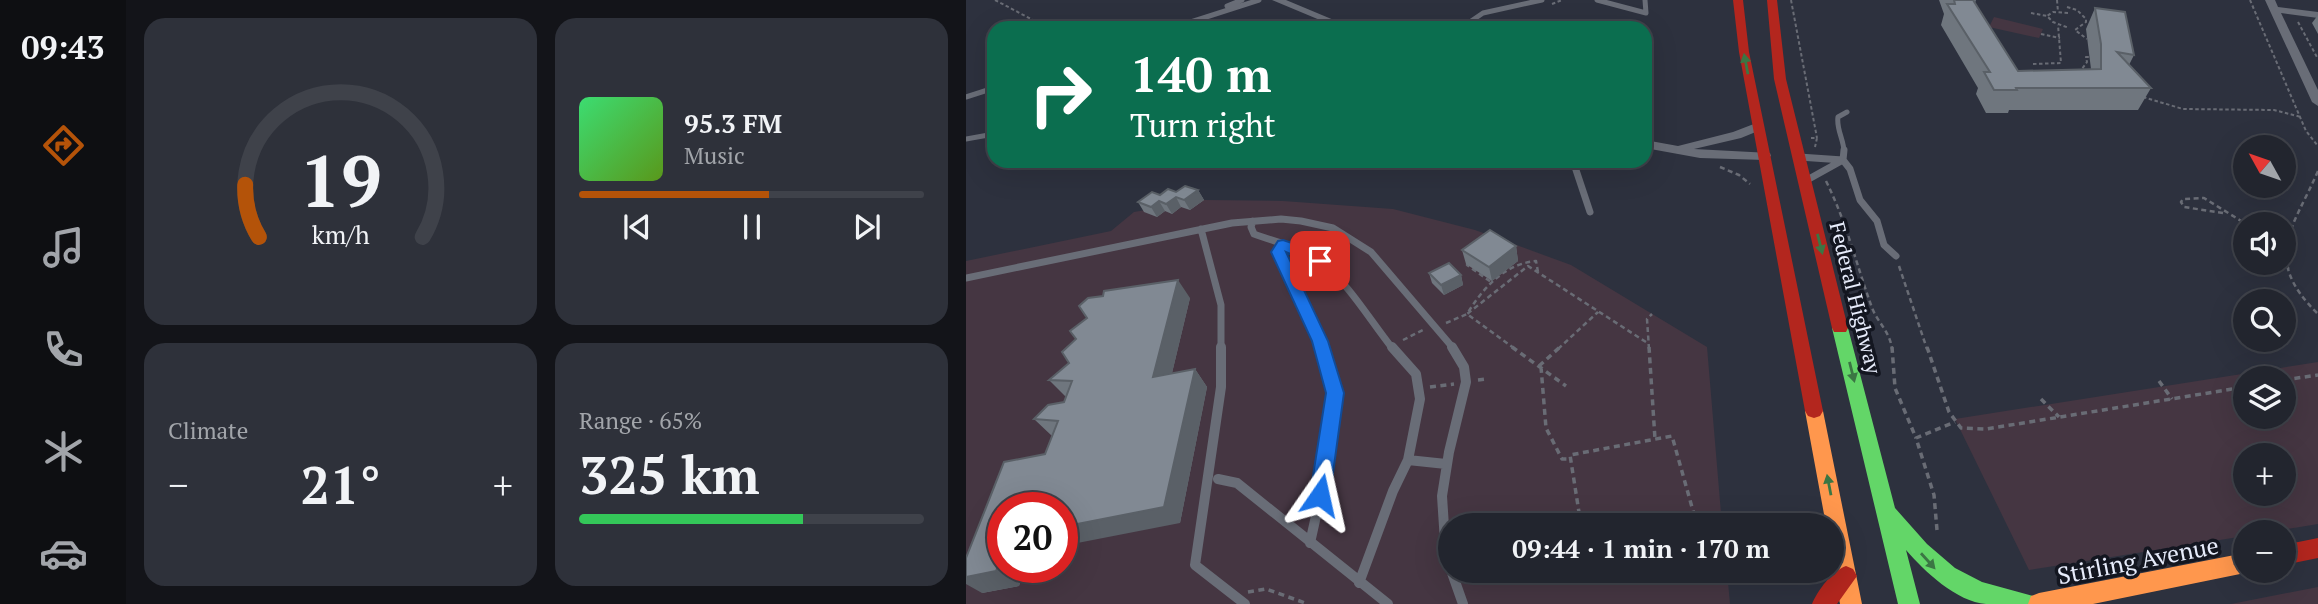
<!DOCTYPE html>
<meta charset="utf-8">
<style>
:root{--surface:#22252e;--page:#2e313a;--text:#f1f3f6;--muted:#a2a5aa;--line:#3f424a;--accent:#b45309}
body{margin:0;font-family:"PT Serif",serif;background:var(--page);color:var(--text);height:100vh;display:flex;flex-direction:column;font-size:26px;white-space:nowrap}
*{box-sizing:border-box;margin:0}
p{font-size:23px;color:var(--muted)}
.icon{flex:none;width:38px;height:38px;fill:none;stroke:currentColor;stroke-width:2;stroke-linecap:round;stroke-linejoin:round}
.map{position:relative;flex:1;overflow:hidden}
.details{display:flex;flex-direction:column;gap:18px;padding:18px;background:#131419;width:840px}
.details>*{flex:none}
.hud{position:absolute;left:21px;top:21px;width:665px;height:147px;border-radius:21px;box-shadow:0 7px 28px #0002,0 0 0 2px var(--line);background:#0b6e4f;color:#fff;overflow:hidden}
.needle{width:46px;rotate:310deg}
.controls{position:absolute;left:1267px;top:135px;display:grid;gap:14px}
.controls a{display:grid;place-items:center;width:63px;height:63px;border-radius:50%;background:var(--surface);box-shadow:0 7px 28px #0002,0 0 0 2px var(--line);font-size:35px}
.speed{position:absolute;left:21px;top:492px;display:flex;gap:14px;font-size:35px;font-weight:700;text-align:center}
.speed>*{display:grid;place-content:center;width:91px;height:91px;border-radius:50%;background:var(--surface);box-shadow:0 7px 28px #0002,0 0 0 2px var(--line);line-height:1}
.speed .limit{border:10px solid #d22;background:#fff;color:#111}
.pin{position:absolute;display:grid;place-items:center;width:60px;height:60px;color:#fff;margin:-30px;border-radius:14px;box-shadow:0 4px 10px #0006}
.me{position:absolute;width:77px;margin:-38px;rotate:11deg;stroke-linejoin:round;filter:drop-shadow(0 0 5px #0008)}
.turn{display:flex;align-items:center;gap:24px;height:147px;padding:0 28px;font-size:32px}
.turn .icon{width:91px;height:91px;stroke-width:2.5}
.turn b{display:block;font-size:49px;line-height:60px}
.big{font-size:52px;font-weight:700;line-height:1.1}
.details .tile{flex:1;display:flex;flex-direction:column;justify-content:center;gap:10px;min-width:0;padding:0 24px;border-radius:21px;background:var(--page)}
.details .dial{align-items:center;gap:0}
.dial svg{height:182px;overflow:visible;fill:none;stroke:var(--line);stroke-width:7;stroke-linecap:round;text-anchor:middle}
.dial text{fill:var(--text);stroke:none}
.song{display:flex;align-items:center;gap:21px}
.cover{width:84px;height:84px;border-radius:10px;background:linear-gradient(135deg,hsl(140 70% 55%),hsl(90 70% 35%))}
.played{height:7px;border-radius:4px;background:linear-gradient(90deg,var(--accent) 55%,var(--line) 55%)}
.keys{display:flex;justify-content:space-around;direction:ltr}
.heat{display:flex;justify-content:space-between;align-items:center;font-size:38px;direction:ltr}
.charge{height:10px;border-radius:5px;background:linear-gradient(90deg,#34c759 65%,var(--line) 0)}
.details .tiles{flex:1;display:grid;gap:18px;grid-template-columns:repeat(2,1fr)}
.trip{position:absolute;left:472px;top:513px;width:406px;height:70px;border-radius:35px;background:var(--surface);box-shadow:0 7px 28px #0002,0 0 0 2px var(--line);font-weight:700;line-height:70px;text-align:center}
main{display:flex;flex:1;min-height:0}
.tab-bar{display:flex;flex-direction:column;width:126px;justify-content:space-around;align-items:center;background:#0e0f12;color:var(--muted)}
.tab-bar .icon{width:49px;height:49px}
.tab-bar .selected{color:var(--accent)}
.tab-bar b{font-size:32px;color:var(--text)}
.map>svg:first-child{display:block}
</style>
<main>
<nav class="tab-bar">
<b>09:43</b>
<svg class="icon selected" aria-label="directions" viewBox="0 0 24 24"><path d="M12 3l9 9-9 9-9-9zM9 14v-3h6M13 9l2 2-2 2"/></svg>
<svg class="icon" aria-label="music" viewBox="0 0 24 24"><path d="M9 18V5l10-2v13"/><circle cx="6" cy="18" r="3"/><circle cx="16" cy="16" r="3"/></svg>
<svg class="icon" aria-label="phone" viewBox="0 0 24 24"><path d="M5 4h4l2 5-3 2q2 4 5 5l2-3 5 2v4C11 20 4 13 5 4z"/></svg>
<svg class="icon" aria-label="climate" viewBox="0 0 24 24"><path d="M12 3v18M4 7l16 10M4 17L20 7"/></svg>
<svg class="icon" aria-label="car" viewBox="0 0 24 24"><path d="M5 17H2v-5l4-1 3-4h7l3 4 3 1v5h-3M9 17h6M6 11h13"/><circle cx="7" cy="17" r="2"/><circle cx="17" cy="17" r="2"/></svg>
</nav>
<section class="details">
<div class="tiles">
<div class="tile dial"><svg viewBox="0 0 100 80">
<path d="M14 69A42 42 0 1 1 86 69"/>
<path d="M14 69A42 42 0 0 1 8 46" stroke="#b45309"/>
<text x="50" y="56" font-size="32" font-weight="700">19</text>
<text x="50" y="72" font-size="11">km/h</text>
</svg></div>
<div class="tile">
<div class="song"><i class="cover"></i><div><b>95.3 FM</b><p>Music</p></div></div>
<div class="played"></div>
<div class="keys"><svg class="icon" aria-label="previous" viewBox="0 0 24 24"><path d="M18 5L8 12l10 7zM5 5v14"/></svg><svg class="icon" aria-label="pause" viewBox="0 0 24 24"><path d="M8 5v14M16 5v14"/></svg><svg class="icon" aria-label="next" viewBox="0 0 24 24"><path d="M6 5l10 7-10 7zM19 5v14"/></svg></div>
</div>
<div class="tile"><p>Climate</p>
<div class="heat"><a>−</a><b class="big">21°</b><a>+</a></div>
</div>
<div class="tile"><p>Range · 65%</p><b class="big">325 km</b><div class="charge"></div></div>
</div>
</section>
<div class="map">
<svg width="1352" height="604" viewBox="0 0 1352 604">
<rect width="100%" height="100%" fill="#2d313e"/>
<path fill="#453642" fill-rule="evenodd" d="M1028 17 1077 29 1073 38 1023 27Z
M238 200 317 201 427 209 509 230 605 265 741 347 756 525H485V570L761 571 764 604H0V261L145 231 168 212ZM37 508H96V567H37Z
M1352 362V524L1303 532H1279V536L1063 570 989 419ZM1318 378V416H1279V378ZM1318 455V494H1279V455Z
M1352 587V604H1265Z"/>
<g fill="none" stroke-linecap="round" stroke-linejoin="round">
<path stroke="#696c75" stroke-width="2" stroke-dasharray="3.5 2.5" stroke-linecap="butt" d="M29 0 82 28
M825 0 851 138
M1091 0 1092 12
M1284 0 1340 131 1352 146
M586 4 596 0
M1101 7 1111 10 1120 19V22L1109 30 1121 39
M1065 13 1081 16
M1102 13 1087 12 1081 16 1087 22 1103 28
M1332 22 1352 59
M1075 34 1094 38
M1067 64 1095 63 1092 25
M1113 73 1121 62 1120 57H1124
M1177 97 1217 109 1308 110 1335 117
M845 138H851L849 147"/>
<path stroke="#696c75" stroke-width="2.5" stroke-dasharray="5 3.5" stroke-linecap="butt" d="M754 167 773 175 784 184
M1352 171C1327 229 1295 258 1352 314
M860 181C880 221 890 263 905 305 910 321 924 331 926 349
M1257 213 1218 207 1215 202 1217 199 1238 198 1280 224
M1316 262 1323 269
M502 263 501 265 525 282
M933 266 961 349
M572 272 570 261C538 264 517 288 501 314L562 266 683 344
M480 323 501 314 549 349
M437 340 457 330
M592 349 632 312
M683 349 681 319 686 314"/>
<path stroke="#696c75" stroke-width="3.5" stroke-dasharray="6 4.5" stroke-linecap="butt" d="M546 347 600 386
M683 347 689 439
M926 347 929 388 950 438
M961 347 983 412 995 428 1020 429 1279 387
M573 366 594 347
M575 367 580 428 596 459H604
M512 380 521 379
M1318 380 1352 375
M1193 381 1206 399
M464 387 488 384
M1075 399 1093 417
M615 525 604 455 706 436 731 525
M971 530 968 495 950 438 989 422
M622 570 624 577 660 570
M282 592 300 589 342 604"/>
<path stroke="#696d77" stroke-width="5" d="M631 0 680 13 679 0
M261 6 276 0
M206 28 293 0
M495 28 517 13 576 0
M0 97 28 88
M0 139 28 134
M878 152C878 140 870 129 872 117L881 112"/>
<path stroke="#696d77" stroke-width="7" d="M878 150 877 160 884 169 894 200 911 221 918 245 930 256
M833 157 877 160
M607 161 624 212
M841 180 877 160
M287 221 285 227 288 234C309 242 336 247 354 261 384 285 403 319 427 349
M235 229 255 305V349
M317 245 313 252 315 263 356 349
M0 278 266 223 315 219 335 221 367 228 405 252 488 349"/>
<path stroke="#696d77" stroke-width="10" d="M255 347V387L229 565 279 604
M442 460 480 464
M252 479 271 483 422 604
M344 543 360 471 369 393 356 347
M485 568 479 542 476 496 483 452 500 382 498 367 486 347
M485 570 497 604
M393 583 427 491 442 460 454 399 450 374 426 347"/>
<path fill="#696d77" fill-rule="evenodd" d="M306 0H320L387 28H373Z
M1299 0H1309L1312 7 1352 12V18L1315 13 1352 90V106L1346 102Z
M793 122 797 123V129L775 138 728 149 804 153 805 156 799 160 734 158 679 148V140L712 146 767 132Z"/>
<path fill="#63d668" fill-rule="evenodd" d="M874 322 880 324 882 328 929 508 961 544 989 568 1016 582 1067 596 1070 604C1054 604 1037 604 1020 604 991 602 958 571 940 550L954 604H932L866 328 868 324Z"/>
<path fill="#ff974d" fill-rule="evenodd" d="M848 404 854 406 857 411 896 604H874L866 561V525H860L839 411 842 406Z
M1279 553V570H1286L1279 573 1127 604H1062L1065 596 1073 593Z"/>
<path fill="#b3261e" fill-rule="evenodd" d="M767 0H777L783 52 857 411 854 416 848 418 842 416 839 411 773 52Z
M801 0H811L820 79 882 328 880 332H868L866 328 808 79Z
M1352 538V558L1318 565V545Z
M880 566 887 569 891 576 871 604H846C852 590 866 571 880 566Z"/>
</g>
<path fill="#6f767e" d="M973 0H1010L1009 3 1052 71 1125 69 1120 29 1129 8 1168 55 1163 65 1185 88 1172 110H1043L1042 113H1020L1010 94 1012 88 975 25 978 14Z
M1352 15V34L1346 23Z
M232 190 238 200 224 210 215 207 206 214 199 211 191 217 178 212 172 202 194 195Z
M550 246 552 261 526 281 500 264 496 250Z
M463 273 495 275 497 285 478 295 466 283Z
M224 298 206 373 229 369 241 387 214 523 96 508 37 567H59L53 586 16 593 79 454 86 436 68 419 98 402 100 397 83 380 103 363 110 339 121 318Z"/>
<path fill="#5a6067" d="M232 190 238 200 224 210 218 200Z
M210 197 215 207 206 214 200 204Z
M193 201 199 211 191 217 185 207Z
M550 246 552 261 526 281 523 267Z
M495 275 497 285 478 295 475 285Z
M212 280 224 298 201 394 187 377Z
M229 369 241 387 214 523 96 546V527Z
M37 553V567H59L53 586 16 593 0 584V577Z"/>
<path fill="#818993" stroke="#5a6067" stroke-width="2" d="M988 0H1007L1052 71 1135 69V44L1129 8 1159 12 1168 55 1151 52 1185 88H1050L1051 90H1028L1018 72H1024L981 4H989Z
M219 186 232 190 218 200 210 197 200 204 193 201 185 207 172 202 186 192 194 195 202 189 210 192Z
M524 230 550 246 523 267 496 250Z
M483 263 495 275 475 285 463 273Z
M212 280 187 377 229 369 198 507 96 527V508H37V553L30 571 0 577V558L38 462 79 454 92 421 68 419 82 405 98 402 106 381 83 380 103 363 96 352 110 339 104 331 121 318 113 306 122 298 137 296 138 291Z"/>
<defs><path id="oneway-solid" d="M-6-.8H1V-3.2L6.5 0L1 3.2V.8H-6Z" transform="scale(1.75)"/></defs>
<g fill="#3b7644">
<use href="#oneway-solid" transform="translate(780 64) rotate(-101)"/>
<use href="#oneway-solid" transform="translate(854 244) rotate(76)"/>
<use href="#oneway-solid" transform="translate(886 372) rotate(76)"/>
<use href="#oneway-solid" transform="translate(863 485) rotate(-101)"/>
<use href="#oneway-solid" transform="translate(962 561) rotate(48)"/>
</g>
<path fill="#1a73e8" stroke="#114b97" stroke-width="2" d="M317 240 344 249 362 261 354 267 320 252 362 341 378 393 364 495 361 501 354 504 347 501 344 495 360 393 346 341 305 252 312 241Z"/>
<g text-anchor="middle" stroke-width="7" stroke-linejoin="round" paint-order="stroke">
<g font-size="21" fill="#e7ecfb" stroke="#131620">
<text transform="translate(889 298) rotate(76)" y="7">Federal Highway</text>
</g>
<g font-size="24" fill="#e7ecfb" stroke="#131620">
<text transform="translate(1172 561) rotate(-11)" y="8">Stirling Avenue</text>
</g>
</g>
</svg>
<div class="controls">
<a><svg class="needle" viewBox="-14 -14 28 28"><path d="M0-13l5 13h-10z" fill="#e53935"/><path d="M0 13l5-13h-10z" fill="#a2a5aa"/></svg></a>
<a><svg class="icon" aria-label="sound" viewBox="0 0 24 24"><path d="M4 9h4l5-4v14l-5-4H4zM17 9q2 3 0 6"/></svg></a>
<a><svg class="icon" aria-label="search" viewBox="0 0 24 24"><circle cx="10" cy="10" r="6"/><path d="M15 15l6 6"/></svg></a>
<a><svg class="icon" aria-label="layers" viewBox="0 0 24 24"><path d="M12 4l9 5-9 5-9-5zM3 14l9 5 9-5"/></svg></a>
<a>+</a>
<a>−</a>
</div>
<div class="speed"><div class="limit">20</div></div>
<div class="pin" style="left:354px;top:261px;background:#d93025"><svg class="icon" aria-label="arrive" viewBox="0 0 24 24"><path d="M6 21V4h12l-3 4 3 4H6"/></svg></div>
<svg class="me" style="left:354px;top:495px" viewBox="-20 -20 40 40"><path d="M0-17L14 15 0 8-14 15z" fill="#1a73e8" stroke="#fff" stroke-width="4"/></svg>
<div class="trip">09:44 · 1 min · 170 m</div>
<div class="hud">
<div class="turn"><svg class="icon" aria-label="right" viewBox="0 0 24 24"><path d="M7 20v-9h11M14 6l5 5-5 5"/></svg><div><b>140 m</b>Turn right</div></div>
</div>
</div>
</main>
